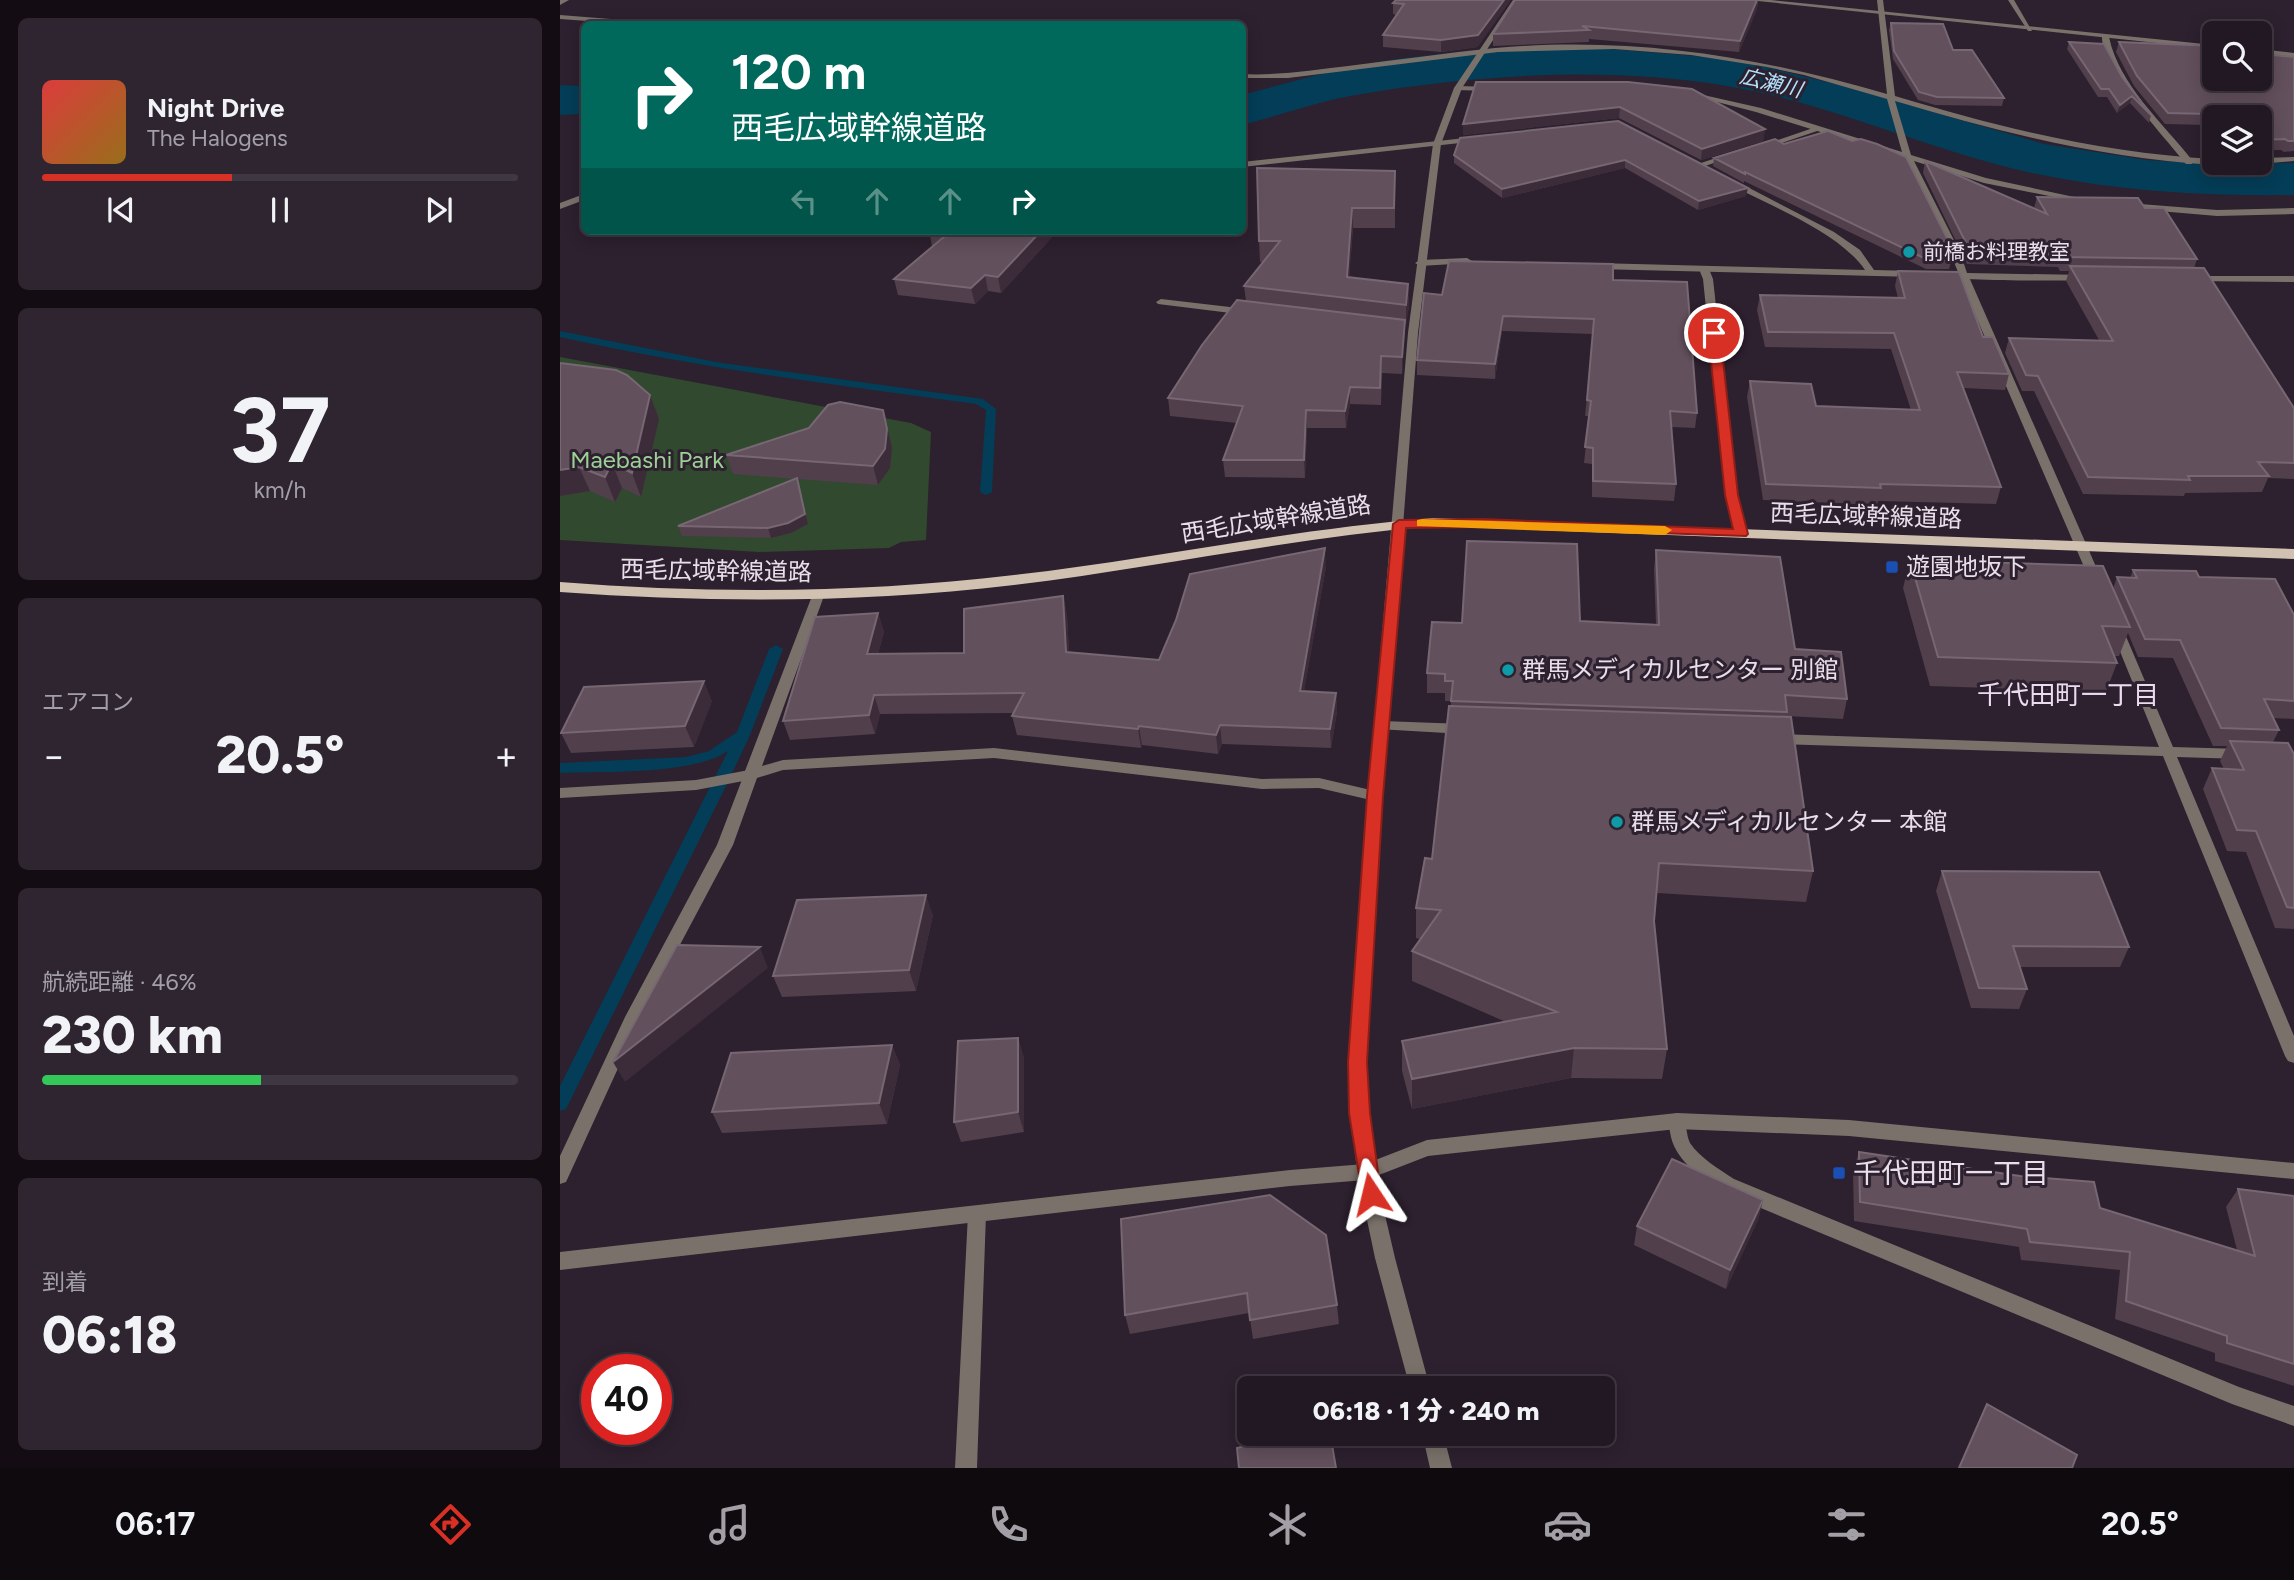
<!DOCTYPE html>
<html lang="ja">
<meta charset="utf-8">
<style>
:root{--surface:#221823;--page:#2e2530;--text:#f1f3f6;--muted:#a2a0a6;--line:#3f3741;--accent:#d93025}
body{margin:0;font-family:Figtree,"Noto Sans JP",sans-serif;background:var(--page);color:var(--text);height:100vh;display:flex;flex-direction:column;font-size:26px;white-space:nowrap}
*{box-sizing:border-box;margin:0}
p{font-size:23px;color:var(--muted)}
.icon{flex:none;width:38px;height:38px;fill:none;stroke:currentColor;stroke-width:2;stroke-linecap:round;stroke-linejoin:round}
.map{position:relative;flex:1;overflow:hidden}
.sheet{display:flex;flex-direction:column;gap:18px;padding:18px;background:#130d13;width:560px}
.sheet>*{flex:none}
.banner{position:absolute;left:21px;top:21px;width:665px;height:214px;border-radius:10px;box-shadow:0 4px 18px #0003,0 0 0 2px var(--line);background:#00695c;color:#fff;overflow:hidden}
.fabs{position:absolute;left:1642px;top:21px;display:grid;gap:14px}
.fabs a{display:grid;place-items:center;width:70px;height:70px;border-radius:10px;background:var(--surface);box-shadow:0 4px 18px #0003,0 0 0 2px var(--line);font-size:35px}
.speed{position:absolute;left:21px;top:1354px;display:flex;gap:14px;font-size:35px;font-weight:700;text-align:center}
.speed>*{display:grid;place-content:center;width:91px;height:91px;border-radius:50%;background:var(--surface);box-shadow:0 4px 18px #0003,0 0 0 2px var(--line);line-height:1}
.speed .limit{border:10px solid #d22;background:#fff;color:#111}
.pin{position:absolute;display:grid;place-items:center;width:60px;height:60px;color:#fff;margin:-30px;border:4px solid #fff;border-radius:50%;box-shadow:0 2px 7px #0007}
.me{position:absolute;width:77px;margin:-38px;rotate:350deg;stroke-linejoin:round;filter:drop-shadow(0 0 5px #0008)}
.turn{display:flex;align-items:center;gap:24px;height:147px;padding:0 35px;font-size:32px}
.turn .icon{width:91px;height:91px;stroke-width:2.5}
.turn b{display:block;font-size:49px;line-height:60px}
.lanes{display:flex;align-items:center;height:66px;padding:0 35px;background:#0003;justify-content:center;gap:35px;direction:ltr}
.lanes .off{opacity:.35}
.big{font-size:52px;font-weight:800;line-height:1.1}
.sheet .tile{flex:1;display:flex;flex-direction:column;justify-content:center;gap:10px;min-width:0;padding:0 24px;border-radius:10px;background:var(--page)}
.sheet .dial{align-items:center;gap:0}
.dial b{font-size:91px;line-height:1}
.song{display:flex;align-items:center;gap:21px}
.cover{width:84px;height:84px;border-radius:10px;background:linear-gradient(135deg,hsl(0 70% 55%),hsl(40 70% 35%))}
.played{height:7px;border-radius:4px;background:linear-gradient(90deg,var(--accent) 40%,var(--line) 40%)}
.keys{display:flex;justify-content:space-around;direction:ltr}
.heat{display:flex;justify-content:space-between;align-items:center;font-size:38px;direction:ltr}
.charge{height:10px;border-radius:5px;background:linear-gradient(90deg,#34c759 46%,var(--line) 0)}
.trip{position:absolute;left:677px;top:1376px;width:378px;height:70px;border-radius:10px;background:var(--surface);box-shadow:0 4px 18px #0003,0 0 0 2px var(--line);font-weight:800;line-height:70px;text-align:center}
.menu{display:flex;height:112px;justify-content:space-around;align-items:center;background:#0e0a0e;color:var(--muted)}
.menu .icon{width:49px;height:49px}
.menu .selected{color:var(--accent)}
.menu b{font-size:32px;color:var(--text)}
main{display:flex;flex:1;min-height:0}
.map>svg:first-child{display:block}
</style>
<main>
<section class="sheet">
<div class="tile">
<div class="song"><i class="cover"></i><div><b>Night Drive</b><p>The Halogens</p></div></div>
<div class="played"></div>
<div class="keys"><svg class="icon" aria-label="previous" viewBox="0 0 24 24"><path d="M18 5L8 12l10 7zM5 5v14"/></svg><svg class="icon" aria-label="pause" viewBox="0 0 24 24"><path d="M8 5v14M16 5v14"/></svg><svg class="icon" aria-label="next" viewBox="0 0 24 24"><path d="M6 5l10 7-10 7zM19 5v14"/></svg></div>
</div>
<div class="tile dial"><b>37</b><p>km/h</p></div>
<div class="tile"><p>エアコン</p>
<div class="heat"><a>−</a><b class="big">20.5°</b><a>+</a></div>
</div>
<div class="tile"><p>航続距離 · 46%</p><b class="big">230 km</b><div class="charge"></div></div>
<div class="tile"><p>到着</p><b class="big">06:18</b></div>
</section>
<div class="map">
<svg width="1734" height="1468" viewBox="0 0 1734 1468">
<rect width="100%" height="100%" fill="#2d202f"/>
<path fill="#31492f" d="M0 357 351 423 371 432 366 540 341 542 329 548 199 552 0 540Z"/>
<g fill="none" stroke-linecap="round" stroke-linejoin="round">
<path fill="#043d57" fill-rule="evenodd" d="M0 331 156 362 423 399 436 409 432 492 426 495 420 492 426 410 416 404C277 385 137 368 0 337Z
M216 645 223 649 190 735 168 782 6 1109 0 1111V1086L168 751C133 775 45 771 0 773V763L126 757 149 751 177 732 209 649Z"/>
<path fill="#043d57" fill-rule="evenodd" d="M1037 48 1173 59 1279 85 1484 144 1587 160 1647 164 1734 163V195C1647 196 1563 192 1477 174 1374 153 1276 105 1172 87 1055 66 919 74 802 94 762 100 722 115 682 125V95C720 85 758 74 797 66 875 50 958 49 1037 48Z
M0 85 24 86V114L0 115Z"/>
<path fill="#7a726a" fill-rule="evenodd" d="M0 0H9L0 5Z
M1542 35 1549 37C1559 85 1603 123 1632 160V164H1626C1604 135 1540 70 1542 35Z
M1256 127 1263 129 1207 148 1200 146Z
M1168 154 1175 156 1139 168 1135 165Z
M1144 266 1149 269 1153 279 1177 495 1187 534 1181 538 1175 534 1165 495 1143 279 1139 269Z
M1404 274 1409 277 1527 546 1525 549H1517L1515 546 1399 277Z
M189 770 196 775 194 779 136 790 0 798V788L136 780Z
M1117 1113 1123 1116C1127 1124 1126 1135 1130 1143 1140 1158 1159 1169 1174 1179L1679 1387 1734 1406V1426L1672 1404 1160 1191C1139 1175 1114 1160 1110 1132 1109 1125 1108 1122 1111 1116Z
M417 1206 424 1208 426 1214 417 1468H395L408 1214 410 1208Z"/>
<path fill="#7a726a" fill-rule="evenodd" d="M1317 0H1323L1335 96C1442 128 1541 153 1654 159V163H1658L1654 165C1543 158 1442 133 1335 101L1351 155 1426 178 1533 201 1529 204 1424 183 1354 161 1400 252 1407 273 1526 275 1531 278 1526 281C1502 280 1389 282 1377 275L1382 272H1398L1390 252 1344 158 1196 112 1126 94 1130 92 1201 108 1342 152 1327 99 1244 75 1207 67 1131 55 1054 49 938 52 728 78H682V74C718 76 753 70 788 66 837 60 886 53 935 48 1072 36 1196 56 1327 94Z
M1448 0H1454L1472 31H1468Z
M0 15 89 22 92 24H69L0 19Z
M898 86 932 87 936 89 932 91 895 90 894 88Z
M915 137H918V141L682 167V162Z
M1734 157V161L1699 164 1696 163H1699V158Z
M1172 179 1274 232 1300 250 1314 270 1355 271 1360 274 1355 277 1036 269 1031 266 1036 263 1305 270C1279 232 1210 206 1169 184V180Z
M24 194V200L0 209V203Z
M1567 203 1657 210 1734 208V214L1657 216 1564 208 1563 206Z
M907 258 912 261 910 263 860 266 855 263 860 260Z
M1634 276H1734V282L1631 281V277Z
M1521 542 1527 546 1543 583 1541 586 1537 587 1531 583 1515 546Z
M258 592 264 596 202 766 223 760 434 748 702 779 759 778 815 791 822 796 815 801 759 788 702 789 434 758 223 770 197 778 173 845 81 1018 6 1182 0 1184V1156L65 1017 157 845 183 777 182 775 185 771 252 596Z
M1556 623 1562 627 1613 747 1681 749 1688 754 1681 759 1617 757 1734 1036V1063L1728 1061 1725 1056 1603 756 1218 744 1211 739 1218 734 1599 747 1550 627Z
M822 721 904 724 911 729 904 734 817 729 815 726Z
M1117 1113 1289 1120 1734 1163V1179L1289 1136 1117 1129 868 1156 806 1180 730 1186 0 1270V1252L730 1170 805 1164 867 1140Z"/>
<path fill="#7a726a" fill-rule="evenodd" d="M953 0H959L902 88 881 144 858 333 822 796 807 1062 809 1113 815 1172 835 1258 870 1388H850L815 1258 797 1172 791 1113 789 1062 808 796 848 333 873 144 894 88Z
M1188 0H1211L1654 45V49Z
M1699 49 1734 53V57L1699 53Z
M601 299 687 309 692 312 687 315 598 304 596 302Z
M862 1433H883L892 1468H870Z"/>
<path fill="#d0c1b0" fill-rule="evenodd" d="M873 518 1734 549V559L873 526C732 538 594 568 454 585 303 603 152 603 0 592V582C152 594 303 593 454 575 594 559 732 529 873 518Z"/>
</g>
<path fill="#513f4b" d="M836 0 918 47 881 52 823 47V35L837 15 833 14V3Z
M955 0H1198L1197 9 1179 52 1029 39V42L933 46V34Z
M1331 23 1393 50 1444 98 1442 106 1375 105 1358 100 1333 59 1329 30Z
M1509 42 1562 77 1591 115 1589 123 1570 103 1557 113 1547 97H1538L1507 49Z
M1559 42 1734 57V151L1724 152 1721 150H1699V117H1654V131L1647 125 1605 124 1574 86 1556 52Z
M916 82 1205 129 1203 141 1141 160 1059 118 903 135V124Z
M1058 121 1186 196 1138 210 1065 168 942 198 894 163V155Z
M1292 141 1393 255 1389 269H1366L1184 181V183L1153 166 1154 158 1224 144Z
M1365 161 1474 208 1477 197 1585 208 1637 259 1634 268 1734 408V479L1708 478 1702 492 1625 493 1624 496 1523 494 1474 391H1462L1445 353 1449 338 1539 340 1506 281 1509 271H1500L1498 267 1407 264 1363 173Z
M835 171V228H793L789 277 848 284 849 306 845 326 842 374 822 373 821 405 790 404 786 428H747L745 478 665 477 663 460 677 423 610 416 608 398 686 301 684 286 703 262H700L699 241Z
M374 231H518L512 237 494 235 441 293 428 291 415 304 338 295 334 279 372 247 370 234Z
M1338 271 1423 337 1449 374 1445 390 1404 388 1441 487 1436 504 1318 501 1317 505 1203 500 1187 397 1190 381 1256 406 1351 410 1331 349 1205 347 1197 310 1200 295 1338 298 1335 286Z
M1053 280 1137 413 1135 428 1111 427 1116 484 1114 501 1032 497V464L1024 463 1029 416H1025L1033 334 942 331 935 379 857 375V360L882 295Z
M0 363 90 395 99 419 81 497 62 488 55 502 30 491 0 496Z
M332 448 330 468 318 485 237 479 248 524 231 533 211 538 122 536 118 526 235 479 173 474 166 455Z
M1096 550 1235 649 1287 699 1283 719 1226 716V717L1253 871 1246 902 1097 893 1094 921 1107 1049 1102 1079 1011 1078 852 1109 842 1071V1041L946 1022 852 981V951L860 939 856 938V908L872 859 891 706V701H885V693H867V673L902 623 1020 621 1096 624 1094 569Z
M1350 560 1553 589 1557 577 1570 578 1573 570 1639 577 1734 615V719L1713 718 1719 730 1713 742 1734 754V929L1715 928 1686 852 1667 851 1643 789 1652 768 1664 769 1660 761 1667 746H1653L1613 658 1578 657 1568 633 1559 656H1554L1557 663 1546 692 1370 686 1343 588Z
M766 567 744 691 776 693 777 712 771 748 662 744 658 754 582 745 581 748 457 735 452 716 454 713 320 714 315 734 230 740 223 721 318 613 324 632 318 654 404 653 503 596 507 615 509 652 599 660Z
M152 701 134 747 11 753 1 733Z
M1382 871 1569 947 1560 967H1460L1467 989 1459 1009 1411 1008 1376 891Z
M373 915 356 991 222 997 213 976Z
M458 1038 464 1058V1132L401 1142 394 1122Z
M332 1045 340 1065 327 1124 162 1133 152 1112Z
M1299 1152 1540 1208 1677 1250 1666 1207 1678 1189 1734 1196V1386L1655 1361V1353L1555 1319 1560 1270 1461 1260 1459 1247 1294 1221 1293 1171Z
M1203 1200 1198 1220 1166 1289 1074 1245 1077 1226Z
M561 1219 777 1305 779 1324 693 1339 689 1313 570 1334 565 1315Z
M1427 1404 1512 1468H1398L1418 1422Z"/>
<path fill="#3c2b39" d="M944 0H951L918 47 881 52V40Z
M1197 0V9L1179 52 1180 41Z
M1572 96 1570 103 1557 113 1560 105Z
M1060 107 1059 118 903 135V124Z
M1205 129 1203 141 1141 160 1142 149Z
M1065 160V168L942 198V189Z
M1188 188 1186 196 1138 210 1139 201Z
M792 208 793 228 788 298 787 277Z
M481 231H493L494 235 441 293 438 277Z
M512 231H518L512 237Z
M425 275 428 291 415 304 411 288Z
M848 284 849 306 846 326V305Z
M943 316 942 331 935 379V364Z
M845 320V337L842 374V357Z
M790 387V404L786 428 785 411Z
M90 395 99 419 81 497 72 473Z
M323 410 332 448 330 468 318 485 313 466Z
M746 410 747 428 745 478 744 460Z
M52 463 62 488 55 502 45 477Z
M19 467 30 491 0 496V470Z
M237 478 248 524 231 533 211 538 208 528Z
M765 548 766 567 741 710 740 691Z
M503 596 507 615 510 670 506 652Z
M318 613 324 632 313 672 307 654Z
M144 681 152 701 134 747 125 726Z
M776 693 777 712 771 748 770 729Z
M314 695 320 714 315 734 309 715Z
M660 725 662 744 658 754 656 735Z
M579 726 582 745 581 748 578 729Z
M366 895 373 915 356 991 349 970Z
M200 947 208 968 65 1082 53 1062Z
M458 1038 464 1058V1132L458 1112Z
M332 1045 340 1065 327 1124 319 1103Z
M1014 1048 1011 1078 852 1109V1079Z
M1203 1200 1198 1220 1166 1289 1170 1270Z"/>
<path fill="#62505c" stroke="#776772" stroke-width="2" d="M836 0H944L918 35 881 40 823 35 844 4 833 3Z
M955 0H1197L1180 41 1022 26 1029 30 933 34Z
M1331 23 1383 24 1393 50H1412L1444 98 1377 97 1359 92 1334 51Z
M1509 42 1544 44 1562 77 1591 115 1572 96 1560 105 1549 89H1541Z
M1559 42 1654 46V79H1699V50L1711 51 1714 55 1734 57V141H1728L1725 139 1699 140V117H1654L1650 114 1608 113 1577 76Z
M916 82H1068L1132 89 1205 129 1142 149 1060 107 903 124Z
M1058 121 1188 188 1139 201 1065 160 942 189 894 155 900 138Z
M1268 131 1292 141 1301 139 1317 144 1346 157 1390 244 1393 255H1389L1391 260H1368L1185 172V174L1154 158 1215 139 1224 144Z
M1365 161 1487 214 1477 197 1578 198 1585 208H1604L1637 259 1503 257 1502 254 1410 251Z
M697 168 835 171 834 208H792L787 277 848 284 846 305 684 286 720 241H699Z
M374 231H481L438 277 425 275 411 288 334 279 385 236 370 234Z
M889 261 1053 264V280L1127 282 1137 413 1110 411 1116 484 1033 481V448L1025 447 1031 401 1027 400 1034 319 943 316 935 364 857 360 864 293 882 295Z
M1510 266 1644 268 1734 408V463L1698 462 1709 476H1628L1630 480 1528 477 1478 376 1466 375 1449 338 1553 341Z
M1338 271 1399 272 1423 337H1433L1449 374 1397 372 1441 487 1320 484 1321 488 1206 484 1190 381 1251 384 1256 406 1360 410 1334 333 1208 332 1200 295 1345 298Z
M677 300 845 320 842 357 821 356 820 388 790 387 785 411 746 410 744 460H663L683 406 608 398 642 345Z
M0 363 56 370 67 375 90 395 72 473 52 463 45 477 19 467 0 470Z
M280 402 323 410 327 429 325 449 313 466 166 455 249 428 268 405Z
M237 478 245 514 228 523 208 528 118 526Z
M907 541 1017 544 1020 621 1099 625 1096 550 1220 557 1235 649 1281 652 1287 699 1225 695 1227 712 891 701 893 681H885V674L867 673 872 622 902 623Z
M765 548 740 691 776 693 770 729 660 725 656 735 579 726 578 729 452 716 464 693 314 695 309 715 223 721 255 617 318 613 307 654 404 653V609L503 596 506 652 599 660 616 620 630 574Z
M1350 560 1543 566 1570 627 1542 626 1557 663 1378 657Z
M1573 570 1636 571 1639 577 1715 579 1734 615V701L1704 699 1719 730 1661 728 1620 640 1585 639 1557 577 1577 578Z
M144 681 125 726 1 733 24 687Z
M889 706 1231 717 1253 871 1099 863 1094 921 1107 1049 1014 1048 852 1079 842 1041 997 1012 852 951 881 910 856 908 865 858 872 859Z
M1670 741 1728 743 1734 754V908L1727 907 1696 831 1677 830 1652 768 1684 770Z
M1382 871 1539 872 1569 947 1453 946 1467 989 1419 988Z
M366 895 349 970 213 976 237 900Z
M117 945 200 947 53 1062Z
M458 1038V1112L394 1122 398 1041Z
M332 1045 319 1103 152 1112 171 1053Z
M1299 1152 1460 1176 1534 1182 1540 1208 1695 1256 1678 1189 1734 1196V1364L1667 1343V1336L1566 1301 1570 1252 1470 1242 1467 1229 1300 1202Z
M1112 1159 1203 1200 1170 1270 1077 1226Z
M710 1195 766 1235 777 1305 690 1320 687 1293 565 1315 561 1219Z
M1427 1404 1517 1455 1512 1468H1399Z
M740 1433H770L776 1468H679L677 1448Z"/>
<path fill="#d93025" stroke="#8d1f18" stroke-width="2" d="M1154 330 1160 333 1178 495 1188 534 1186 536 923 527 846 528 823 796 807 1062 810 1113 821 1194 818 1200 811 1203 803 1200 789 1113 788 1062 807 796 833 524 839 520 923 519 1173 529 1165 495 1148 333Z"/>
<path fill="#f59e0b" d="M862 519 1105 526 1112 530 1105 535 857 526V520Z"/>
<g fill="#0f9aa8" stroke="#2d202f" stroke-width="2.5">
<circle cx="1349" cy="252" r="7"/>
<circle cx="948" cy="670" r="7"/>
<circle cx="1057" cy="822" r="7"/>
</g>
<g fill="#1a4fb4" stroke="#2d202f" stroke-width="2.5">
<rect x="1325" y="560" width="14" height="14" rx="3.5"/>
<rect x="1272" y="1166" width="14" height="14" rx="3.5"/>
</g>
<g text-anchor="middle" stroke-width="6" stroke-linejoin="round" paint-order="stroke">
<g font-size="21" font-style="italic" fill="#b4e1fc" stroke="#2d202f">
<text transform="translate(1211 83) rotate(14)" y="7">広瀬川</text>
</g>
<g font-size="21" fill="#e8dfea" stroke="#2d202f" text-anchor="start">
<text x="1363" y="259">前橋お料理教室</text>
</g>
<g font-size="24" fill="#9bd195" stroke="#2d202f">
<text x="87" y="468">Maebashi Park</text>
</g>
<g font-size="24" fill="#e8dfea" stroke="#2d202f">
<text transform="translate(1306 516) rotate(2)" y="8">西毛広域幹線道路</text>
<text transform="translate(716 519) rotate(-9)" y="8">西毛広域幹線道路</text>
<text transform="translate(156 571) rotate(1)" y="8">西毛広域幹線道路</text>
</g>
<g font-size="24" fill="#e8dfea" stroke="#2d202f" text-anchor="start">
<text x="1346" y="575">遊園地坂下</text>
<text x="962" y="678">群馬メディカルセンター 別館</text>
<text x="1071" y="830">群馬メディカルセンター 本館</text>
</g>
<g font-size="26" fill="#ecdaef" stroke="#2d202f">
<text x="1508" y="704">千代田町一丁目</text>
</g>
<g font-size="28" fill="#e8dfea" stroke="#2d202f" text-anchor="start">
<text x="1293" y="1183">千代田町一丁目</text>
</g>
</g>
</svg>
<div class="fabs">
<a><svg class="icon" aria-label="search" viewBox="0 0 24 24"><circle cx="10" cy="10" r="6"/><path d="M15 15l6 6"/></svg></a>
<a><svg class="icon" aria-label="layers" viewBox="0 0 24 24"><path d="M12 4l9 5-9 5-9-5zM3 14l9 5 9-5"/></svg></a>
</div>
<div class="speed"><div class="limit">40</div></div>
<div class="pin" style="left:1154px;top:333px;background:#d93025"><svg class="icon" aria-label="arrive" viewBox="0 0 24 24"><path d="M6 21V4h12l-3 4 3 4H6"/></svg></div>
<svg class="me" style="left:811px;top:1194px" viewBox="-20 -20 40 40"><path d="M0-17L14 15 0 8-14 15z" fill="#d93025" stroke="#fff" stroke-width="4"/></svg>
<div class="trip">06:18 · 1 分 · 240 m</div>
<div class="banner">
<div class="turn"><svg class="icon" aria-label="right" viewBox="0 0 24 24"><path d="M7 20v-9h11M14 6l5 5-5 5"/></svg><div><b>120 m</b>西毛広域幹線道路</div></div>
<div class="lanes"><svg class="icon off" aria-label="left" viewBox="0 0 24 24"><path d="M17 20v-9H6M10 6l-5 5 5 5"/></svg><svg class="icon off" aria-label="ahead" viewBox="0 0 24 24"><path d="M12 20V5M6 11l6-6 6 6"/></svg><svg class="icon off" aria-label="ahead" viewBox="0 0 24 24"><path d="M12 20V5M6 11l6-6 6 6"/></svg><svg class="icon" aria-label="right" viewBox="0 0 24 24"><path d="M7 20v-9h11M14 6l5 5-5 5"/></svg></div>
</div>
</div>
</main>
<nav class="menu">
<b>06:17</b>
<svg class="icon selected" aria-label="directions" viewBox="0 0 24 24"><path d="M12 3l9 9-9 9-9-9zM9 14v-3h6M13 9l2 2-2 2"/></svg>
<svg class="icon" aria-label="music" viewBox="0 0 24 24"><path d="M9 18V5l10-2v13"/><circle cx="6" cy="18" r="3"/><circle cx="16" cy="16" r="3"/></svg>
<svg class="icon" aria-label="phone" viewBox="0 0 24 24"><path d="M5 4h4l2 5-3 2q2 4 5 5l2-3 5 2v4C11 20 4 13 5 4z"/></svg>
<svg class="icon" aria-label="climate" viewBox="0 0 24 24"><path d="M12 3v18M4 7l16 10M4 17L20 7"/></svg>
<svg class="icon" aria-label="car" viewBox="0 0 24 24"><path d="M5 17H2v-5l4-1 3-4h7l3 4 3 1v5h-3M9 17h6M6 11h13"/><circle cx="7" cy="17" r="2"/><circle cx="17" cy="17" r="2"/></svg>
<svg class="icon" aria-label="filters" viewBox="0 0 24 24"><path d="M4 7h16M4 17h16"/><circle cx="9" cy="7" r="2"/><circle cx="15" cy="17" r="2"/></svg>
<b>20.5°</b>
</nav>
